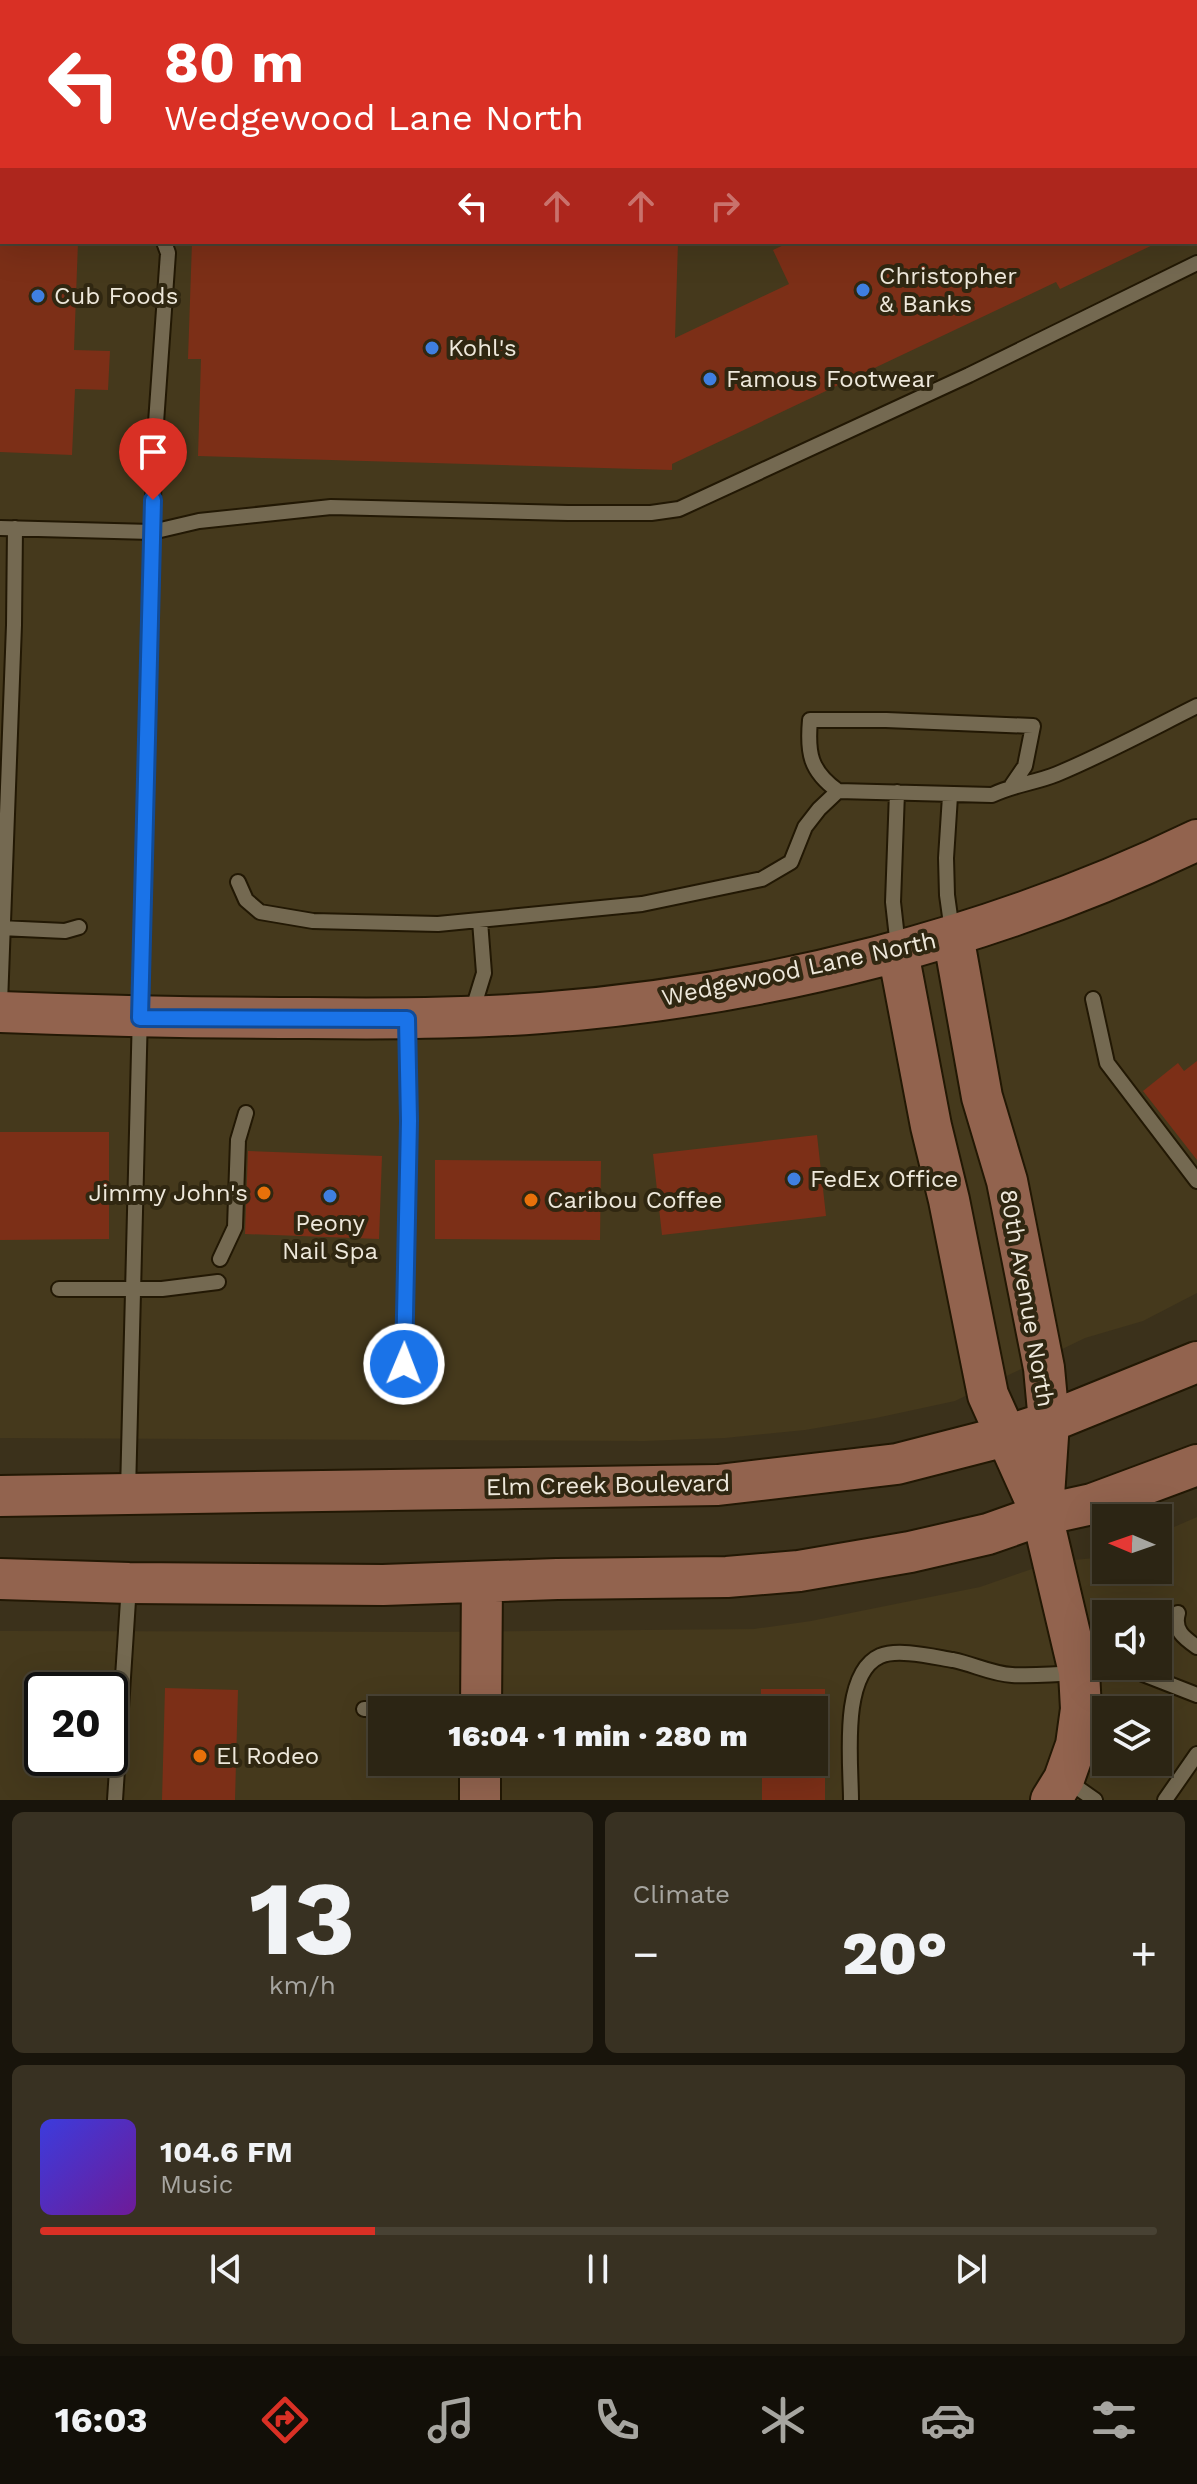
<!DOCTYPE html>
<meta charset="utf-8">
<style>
:root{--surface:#2c2514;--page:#383122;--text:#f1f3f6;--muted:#a6a5a0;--line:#484234;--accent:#d93025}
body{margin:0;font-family:"Work Sans",sans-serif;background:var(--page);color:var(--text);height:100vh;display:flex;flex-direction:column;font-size:30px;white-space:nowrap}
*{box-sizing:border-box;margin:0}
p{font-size:26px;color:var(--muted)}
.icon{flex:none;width:44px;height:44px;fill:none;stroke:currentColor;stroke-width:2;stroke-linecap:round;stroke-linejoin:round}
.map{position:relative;height:1800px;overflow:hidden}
.side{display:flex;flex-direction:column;gap:12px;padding:12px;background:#18140b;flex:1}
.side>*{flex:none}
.guide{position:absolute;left:0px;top:0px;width:1198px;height:244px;box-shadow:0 8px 32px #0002,0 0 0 2px var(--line);background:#d93025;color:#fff;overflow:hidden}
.needle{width:52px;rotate:272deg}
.controls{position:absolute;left:1092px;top:1504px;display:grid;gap:16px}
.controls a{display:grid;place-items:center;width:80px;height:80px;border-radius:0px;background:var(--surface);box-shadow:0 8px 32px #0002,0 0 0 2px var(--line);font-size:40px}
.speed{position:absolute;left:24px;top:1672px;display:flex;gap:16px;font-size:40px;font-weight:700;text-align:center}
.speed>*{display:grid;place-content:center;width:104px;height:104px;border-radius:50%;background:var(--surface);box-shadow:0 8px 32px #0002,0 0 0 2px var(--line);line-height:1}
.speed .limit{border:4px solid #111;border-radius:12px;background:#fff;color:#111}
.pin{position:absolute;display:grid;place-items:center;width:68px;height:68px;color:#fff;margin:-82px -34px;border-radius:50% 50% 50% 0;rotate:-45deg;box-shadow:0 0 8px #0007}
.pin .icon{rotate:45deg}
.me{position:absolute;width:88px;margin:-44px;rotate:1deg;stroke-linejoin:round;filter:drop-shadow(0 0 6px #0008)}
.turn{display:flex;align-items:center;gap:28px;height:168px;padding:0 32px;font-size:36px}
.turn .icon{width:104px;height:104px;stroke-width:2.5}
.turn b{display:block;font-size:56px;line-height:68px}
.lanes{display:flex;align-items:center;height:76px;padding:0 32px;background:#0003;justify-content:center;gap:40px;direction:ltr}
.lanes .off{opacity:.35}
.big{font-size:60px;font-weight:800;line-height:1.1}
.side .tile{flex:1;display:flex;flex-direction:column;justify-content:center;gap:12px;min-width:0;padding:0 28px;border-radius:12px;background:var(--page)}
.side .dial{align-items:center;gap:0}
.dial b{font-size:104px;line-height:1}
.song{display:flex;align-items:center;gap:24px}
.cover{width:96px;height:96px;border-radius:12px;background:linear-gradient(135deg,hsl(240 70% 55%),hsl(280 70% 35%))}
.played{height:8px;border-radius:4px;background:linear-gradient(90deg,var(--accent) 30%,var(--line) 30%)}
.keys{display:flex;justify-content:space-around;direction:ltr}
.heat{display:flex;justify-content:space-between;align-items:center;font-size:44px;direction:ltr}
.side .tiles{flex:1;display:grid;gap:12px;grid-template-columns:1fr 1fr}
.tile:last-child{grid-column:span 2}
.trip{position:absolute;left:368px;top:1696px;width:460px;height:80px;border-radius:0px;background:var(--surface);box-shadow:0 8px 32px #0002,0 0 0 2px var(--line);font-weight:800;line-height:80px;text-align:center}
.dock{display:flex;height:128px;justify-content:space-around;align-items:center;background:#120f08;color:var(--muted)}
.dock .icon{width:56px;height:56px}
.dock .active{color:var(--accent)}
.dock b{font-size:36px;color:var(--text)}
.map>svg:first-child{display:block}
</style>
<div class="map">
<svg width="1197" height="1800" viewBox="0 0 1197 1800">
<rect width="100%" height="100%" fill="#3b311b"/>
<path fill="#45391c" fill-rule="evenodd" d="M0 0H1197V1293L1143 1321 1085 1338 955 1401 876 1418 805 1430 725 1438 644 1441 0 1438ZM2 2H1196V242H2Z
M1197 1517V1800H0V1631L430 1632 754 1629 811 1621 980 1587 1052 1562 1106 1557V1570H1158V1534ZM1106 1614H1158V1666H1106ZM42 1690H110V1758H42ZM382 1710H814V1762H382ZM1106 1710H1158V1762H1106Z"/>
<path fill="#7c2f17" d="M0 242H78L74 350 110 351 108 390 75 389 72 455 0 452Z
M192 242H678L675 338 789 284 773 250 790 242H1159L1060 289 1056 282 672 464V470L198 456 201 359H188Z
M1197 1061V1160L1143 1091 1178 1063 1184 1071Z
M0 1132H109V1239L0 1240Z
M817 1135 826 1216 662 1235 653 1154Z
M248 1151 382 1156 379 1239 245 1234Z
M435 1160 601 1161 600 1240 435 1239Z
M165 1688 238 1690 235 1800H162Z
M761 1689H825V1710H761Z
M762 1762H825V1800H762Z"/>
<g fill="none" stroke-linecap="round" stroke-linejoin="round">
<defs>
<path id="lane" d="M965 2 969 0
M0 129H2
M0 528 152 532 199 521 331 507 568 513H651L679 509 969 375 1197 263
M838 791C810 771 807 753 810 720H886L1033 726 1025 766 1012 785
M897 792 893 902 898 947
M950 796 946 858 947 895 952 931
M238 882 246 900 260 912 313 921 438 924 642 904 762 879 791 862 805 827 819 809 838 791 992 795C1015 784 1035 783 1057 774 1105 754 1151 729 1197 706
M0 928 65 931 79 927
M1093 999 1107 1063 1197 1181
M0 1003 14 625 15 528
M472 1012 484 973 480 921
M220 1259 235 1227 238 1140 246 1113
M59 1289H162L218 1282
M404 1364 409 1121 407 1020
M128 1492 152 532 155 437 168 253 164 242
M1178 1613C1173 1630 1184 1638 1197 1647
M364 1709 409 1710
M524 1762 592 1763
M1065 1779 1095 1800
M115 1800 129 1585
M851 1800C851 1763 840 1674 880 1656 898 1648 934 1657 953 1660 973 1664 992 1674 1012 1675 1049 1677 1087 1671 1123 1670L1138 1672 1197 1695
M1165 1800 1197 1754"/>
<path id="secondary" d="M953 935 982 1097 1007 1181 1044 1368 1049 1422 1043 1511
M898 952 931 1126 949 1200 988 1395 1042 1515 1079 1672 1081 1709 1076 1745 1064 1779 1051 1800
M0 1012C103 1016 205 1018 307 1018 385 1019 463 1019 541 1013 766 996 994 938 1197 840
M0 1496 718 1485 897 1464 1006 1436 1049 1422 1197 1362
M0 1579 129 1583 383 1585 557 1579 727 1577 799 1571 910 1552 988 1534 1042 1515 1092 1504 1197 1465
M481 1710 482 1582
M480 1800V1762"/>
</defs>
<use href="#lane" stroke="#221804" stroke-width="18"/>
<use href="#secondary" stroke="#221804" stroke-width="44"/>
<use href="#lane" stroke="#746951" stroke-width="14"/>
<use href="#secondary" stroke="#92634e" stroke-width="40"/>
</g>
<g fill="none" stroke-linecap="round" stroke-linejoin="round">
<defs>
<path id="route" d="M153 500 140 1018 407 1019 409 1121 404 1364"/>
</defs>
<use href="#route" stroke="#114b97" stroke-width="20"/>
<use href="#route" stroke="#1a73e8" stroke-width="14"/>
</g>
<g fill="#3f7fe0" stroke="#302711" stroke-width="3">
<circle cx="863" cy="290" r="8"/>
<circle cx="38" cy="296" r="8"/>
<circle cx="432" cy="348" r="8"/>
<circle cx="710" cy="379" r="8"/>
<circle cx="794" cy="1179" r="8"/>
<circle cx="330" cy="1196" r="8"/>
</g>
<g fill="#e8710a" stroke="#302711" stroke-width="3">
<circle cx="264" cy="1193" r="8"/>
<circle cx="531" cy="1200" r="8"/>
<circle cx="200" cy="1756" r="8"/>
</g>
<g text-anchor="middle" stroke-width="8" stroke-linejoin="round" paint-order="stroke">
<g font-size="24" fill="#eee8db" stroke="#302711" text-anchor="start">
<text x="879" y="284">Christopher<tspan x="879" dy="28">&amp; Banks</tspan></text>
<text x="54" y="304">Cub Foods</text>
<text x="448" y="356">Kohl's</text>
<text x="726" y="387">Famous Footwear</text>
<text x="810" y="1187">FedEx Office</text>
<text x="248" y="1201" text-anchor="end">Jimmy John's</text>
<text x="547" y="1208">Caribou Coffee</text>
<text x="330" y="1231" text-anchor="middle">Peony<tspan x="330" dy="28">Nail Spa</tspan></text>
<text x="216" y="1764">El Rodeo</text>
</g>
<g font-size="24" fill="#eee8db" stroke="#302711">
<text transform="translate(799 969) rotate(-12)" y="8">Wedgewood Lane North</text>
<text transform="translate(1027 1298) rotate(80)" y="8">80th Avenue North</text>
<text transform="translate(608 1485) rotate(-1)" y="8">Elm Creek Boulevard</text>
</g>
</g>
</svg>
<div class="controls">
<a><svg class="needle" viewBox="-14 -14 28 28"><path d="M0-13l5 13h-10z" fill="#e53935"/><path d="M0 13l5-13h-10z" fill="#a6a5a0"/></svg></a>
<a><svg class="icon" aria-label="sound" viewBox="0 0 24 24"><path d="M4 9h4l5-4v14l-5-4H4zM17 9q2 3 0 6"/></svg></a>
<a><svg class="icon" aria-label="layers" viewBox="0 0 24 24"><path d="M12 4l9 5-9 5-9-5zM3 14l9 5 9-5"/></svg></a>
</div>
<div class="speed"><div class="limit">20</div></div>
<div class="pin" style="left:153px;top:500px;background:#d93025"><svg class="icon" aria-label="arrive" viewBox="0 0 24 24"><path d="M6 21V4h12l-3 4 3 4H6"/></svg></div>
<svg class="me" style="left:404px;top:1364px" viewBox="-20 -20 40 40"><circle r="17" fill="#1a73e8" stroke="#fff" stroke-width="3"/><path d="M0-11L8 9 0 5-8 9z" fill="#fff"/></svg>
<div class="trip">16:04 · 1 min · 280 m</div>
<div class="guide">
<div class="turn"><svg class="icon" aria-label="left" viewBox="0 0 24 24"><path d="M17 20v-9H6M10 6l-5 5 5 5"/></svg><div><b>80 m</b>Wedgewood Lane North</div></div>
<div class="lanes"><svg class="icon" aria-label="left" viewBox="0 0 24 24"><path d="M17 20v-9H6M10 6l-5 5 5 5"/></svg><svg class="icon off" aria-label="ahead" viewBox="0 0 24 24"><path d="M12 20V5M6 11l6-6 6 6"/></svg><svg class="icon off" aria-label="ahead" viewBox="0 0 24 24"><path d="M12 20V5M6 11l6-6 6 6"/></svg><svg class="icon off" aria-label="right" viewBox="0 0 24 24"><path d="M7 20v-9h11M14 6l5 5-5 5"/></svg></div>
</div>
</div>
<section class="side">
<div class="tiles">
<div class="tile dial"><b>13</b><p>km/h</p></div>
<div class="tile"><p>Climate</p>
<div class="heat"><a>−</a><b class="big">20°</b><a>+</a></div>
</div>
<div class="tile">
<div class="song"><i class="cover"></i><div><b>104.6 FM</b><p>Music</p></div></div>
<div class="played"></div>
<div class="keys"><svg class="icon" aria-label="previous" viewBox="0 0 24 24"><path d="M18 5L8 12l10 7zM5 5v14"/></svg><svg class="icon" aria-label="pause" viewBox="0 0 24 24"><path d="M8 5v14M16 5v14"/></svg><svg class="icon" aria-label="next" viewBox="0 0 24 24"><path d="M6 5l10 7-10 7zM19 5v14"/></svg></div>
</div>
</div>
</section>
<nav class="dock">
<b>16:03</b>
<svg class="icon active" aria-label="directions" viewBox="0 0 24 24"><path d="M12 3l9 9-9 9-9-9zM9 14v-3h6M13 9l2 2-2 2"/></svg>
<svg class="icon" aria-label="music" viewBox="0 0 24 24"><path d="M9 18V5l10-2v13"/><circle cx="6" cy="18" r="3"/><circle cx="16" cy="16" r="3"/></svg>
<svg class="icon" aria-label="phone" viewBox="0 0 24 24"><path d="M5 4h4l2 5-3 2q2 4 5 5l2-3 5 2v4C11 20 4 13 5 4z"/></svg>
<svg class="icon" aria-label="climate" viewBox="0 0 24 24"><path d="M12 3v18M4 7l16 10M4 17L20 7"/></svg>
<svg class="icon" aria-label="car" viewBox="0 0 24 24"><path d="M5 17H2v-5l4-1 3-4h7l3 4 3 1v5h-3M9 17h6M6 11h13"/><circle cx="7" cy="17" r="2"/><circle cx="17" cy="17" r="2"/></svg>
<svg class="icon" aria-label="filters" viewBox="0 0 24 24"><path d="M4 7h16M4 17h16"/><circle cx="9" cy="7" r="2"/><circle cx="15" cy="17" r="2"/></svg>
</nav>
